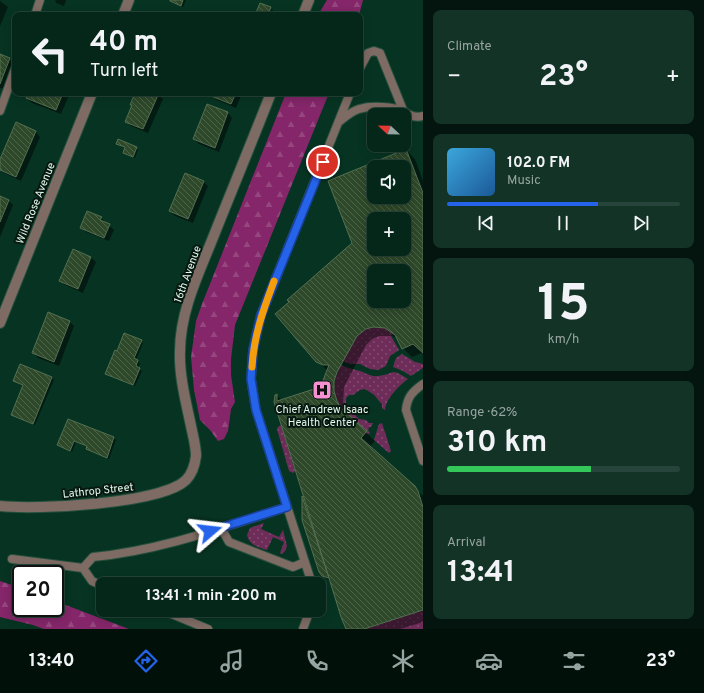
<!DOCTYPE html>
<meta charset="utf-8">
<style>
:root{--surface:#05271a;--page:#133327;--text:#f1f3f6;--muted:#97a5a2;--line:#264439;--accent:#2563eb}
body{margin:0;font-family:Overpass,sans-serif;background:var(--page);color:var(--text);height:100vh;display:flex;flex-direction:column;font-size:15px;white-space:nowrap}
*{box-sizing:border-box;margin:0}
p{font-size:13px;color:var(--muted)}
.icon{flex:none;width:22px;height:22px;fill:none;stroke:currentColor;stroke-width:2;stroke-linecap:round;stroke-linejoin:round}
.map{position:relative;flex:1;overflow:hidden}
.details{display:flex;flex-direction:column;gap:10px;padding:10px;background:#03150e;width:281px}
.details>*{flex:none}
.top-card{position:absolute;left:12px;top:12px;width:351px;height:84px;border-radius:8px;box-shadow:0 2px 10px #0003,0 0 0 1px var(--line);background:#05271a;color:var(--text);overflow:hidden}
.needle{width:26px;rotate:292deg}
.tools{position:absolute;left:367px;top:108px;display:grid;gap:8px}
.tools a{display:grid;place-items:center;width:44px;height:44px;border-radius:8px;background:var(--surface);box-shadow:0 2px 10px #0003,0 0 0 1px var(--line);font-size:20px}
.speed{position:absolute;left:12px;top:565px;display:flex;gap:8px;font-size:20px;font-weight:700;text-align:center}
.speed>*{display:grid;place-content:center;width:52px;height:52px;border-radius:50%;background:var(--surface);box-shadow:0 2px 10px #0003,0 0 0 1px var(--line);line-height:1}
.speed .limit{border:2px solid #111;border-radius:6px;background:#fff;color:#111}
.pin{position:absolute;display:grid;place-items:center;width:34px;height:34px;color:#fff;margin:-17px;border:2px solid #fff;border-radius:50%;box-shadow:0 1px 4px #0007}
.me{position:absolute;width:44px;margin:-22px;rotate:73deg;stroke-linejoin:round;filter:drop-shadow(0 0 3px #0008)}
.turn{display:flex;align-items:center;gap:14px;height:84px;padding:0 12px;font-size:18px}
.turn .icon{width:52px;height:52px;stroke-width:2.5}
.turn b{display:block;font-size:28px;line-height:34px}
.big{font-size:30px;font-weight:700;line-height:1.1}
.details .card{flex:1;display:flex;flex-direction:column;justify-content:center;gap:6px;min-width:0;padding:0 14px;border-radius:8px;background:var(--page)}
.details .dial{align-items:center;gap:0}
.dial b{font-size:52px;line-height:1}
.song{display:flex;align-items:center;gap:12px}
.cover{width:48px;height:48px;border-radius:6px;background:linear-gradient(135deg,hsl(200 70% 55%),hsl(210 70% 35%))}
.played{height:4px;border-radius:2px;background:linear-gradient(90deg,var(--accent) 65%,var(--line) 65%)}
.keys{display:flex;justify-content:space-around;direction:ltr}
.heat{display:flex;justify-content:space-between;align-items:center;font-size:22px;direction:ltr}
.charge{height:6px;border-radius:3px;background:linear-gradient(90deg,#34c759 62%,var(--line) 0)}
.trip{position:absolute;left:96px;top:577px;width:230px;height:40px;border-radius:8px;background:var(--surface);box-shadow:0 2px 10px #0003,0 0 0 1px var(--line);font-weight:700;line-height:40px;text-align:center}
.tabs{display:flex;height:64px;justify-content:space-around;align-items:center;background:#02100a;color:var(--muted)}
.tabs .icon{width:28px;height:28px}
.tabs .on{color:var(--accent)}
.tabs b{font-size:18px;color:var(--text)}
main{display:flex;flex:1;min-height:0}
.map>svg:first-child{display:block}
</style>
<main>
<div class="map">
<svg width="423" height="629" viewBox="0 0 423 629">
<defs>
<pattern id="grass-dots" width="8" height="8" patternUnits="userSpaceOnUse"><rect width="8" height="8" fill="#6e2d59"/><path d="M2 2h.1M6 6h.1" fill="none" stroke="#824c71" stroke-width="1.8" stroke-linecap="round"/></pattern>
<pattern id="forest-firs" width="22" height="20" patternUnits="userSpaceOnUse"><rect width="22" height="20" fill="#842669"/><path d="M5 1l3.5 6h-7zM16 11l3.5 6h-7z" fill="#95467f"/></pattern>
<pattern id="building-back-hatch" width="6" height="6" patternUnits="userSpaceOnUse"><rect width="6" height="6" fill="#2e482a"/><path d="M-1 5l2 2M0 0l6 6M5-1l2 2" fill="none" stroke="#4c6349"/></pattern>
</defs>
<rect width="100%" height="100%" fill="#073422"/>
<path fill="url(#grass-dots)" d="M373 327 385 328 393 334 391 336 399 350 390 356 386 366 378 370 370 369 360 364H350L343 361C351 346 355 332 373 327Z
M402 354 415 362 423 364V368L411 376 403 371 393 367 396 358Z
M341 365C348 368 353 369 360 371 366 373 371 377 378 376 395 374 390 367 408 379 399 386 386 398 385 410L382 408V404C378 401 377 397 373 394 370 392 368 391 365 389L360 390 353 395H349L346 398V405L351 408 356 416 359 419 366 420 369 423H373L371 427H369L368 431 370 432 369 434 365 433C344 411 323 397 341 365Z
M382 423 391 451 389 453 374 440 379 424Z
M281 425 295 471 293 473 289 471 277 429 278 427Z
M264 523 261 529 279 537 283 530 287 546 285 551 282 554 280 553 284 542 273 537 267 550C258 547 249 545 247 535L250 528Z
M423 610V629H364Z"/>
<path fill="url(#forest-firs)" d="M327 0H363L359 15H318Z
M286 93H329L235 325 231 359V375L235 402 231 409 228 431 224 439 218 441 210 430 200 420 194 390 191 357 196 321 202 304Z
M0 581 21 588V608H55V601L129 629H44L33 625 0 617Z"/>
<path fill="#0007" fill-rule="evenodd" d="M55 0H66L64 6 56 3Z
M171 0H186L183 7 173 3Z
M0 1 8 7 0 26Z
M260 4 273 10 271 15H256Z
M0 55 10 59 14 63 4 89 0 88Z
M29 93H70L61 114 32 103 27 98Z
M136 93H156L163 99 148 133 131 126 126 121 133 106 131 104Z
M214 93H242L236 108 217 100 212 96Z
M228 113 232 118 219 152 199 144 194 139Z
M36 132 40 137 21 181 2 172 0 170V162Z
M117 143 136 148 138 150 135 158 126 155 124 153 126 148Z
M406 150 415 159 423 181V354L422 353 412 357 403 348 399 339 392 336H379L372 339 366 345 344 387 343 404 347 415 375 441 369 447 423 496V622L400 629H347L330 580 326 578 320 572 303 520 304 499 306 502 275 402 276 396H277L282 400 314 390 315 383 319 386 323 384 328 371 317 361 353 244 329 181ZM374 167H404V197H374ZM374 219H404V249H374ZM374 271H404V301H374Z
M203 181 208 186 193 223 175 216 170 211Z
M0 197 9 201 13 205 0 237Z
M101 218 114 230 109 241 86 232 82 228Z
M73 250 91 257 96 262 83 293 65 285 61 281Z
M49 314 70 322 74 326 59 366 38 358 33 353Z
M141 341 143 343 136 360 140 363 138 368 142 371 135 386 108 376 106 373 118 352Z
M21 365 52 378 54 380 35 425 14 417 12 414 24 386 14 381Z
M68 420 114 438 116 440 109 459 89 451 87 449 88 447 76 442 72 452 60 447 58 445Z"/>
<path fill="url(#building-back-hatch)" stroke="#547051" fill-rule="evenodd" d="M170 0H183L181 6 170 1Z
M260 3 271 7 268 15H255Z
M0 54 10 58 0 84Z
M28 93H63L56 110 26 98Z
M135 93H159L143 129 125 122 132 105H130Z
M212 93H236L231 104 211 96Z
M207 104 228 112 215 148 193 139Z
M16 122 36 131 16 177 0 170V159Z
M118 139 137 147 133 157 123 153 125 147 116 144Z
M406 149 423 193V353L413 344 402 349 395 335 385 328 373 327 366 329 357 336 337 372 334 381V391L337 401 341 408 367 431 361 438 415 486 418 491 423 507V610L364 629H346L341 617 329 578 274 402 275 395 277 394V401L314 389V382H316V385L322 383 329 365H323L316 362 275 314 289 302 287 300 352 243 328 181ZM374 167H404V197H374ZM374 219H404V249H374ZM374 271H404V301H374Z
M185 173 204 181 188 219 169 211Z
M0 196 9 200 0 222Z
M87 211 102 217 100 220 110 224 104 238 80 228Z
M73 249 91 257 78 289 59 281Z
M48 312 70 321 54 362 32 353Z
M124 333 142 340 134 358 138 360 136 366 140 368 133 385 105 374 115 350 117 351Z
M20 364 52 377 33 424 11 415 23 385 13 381Z
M68 419 114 437 107 458 86 449 87 446 74 441 70 451 57 445Z
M302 496 329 578 322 576 319 572 302 520Z"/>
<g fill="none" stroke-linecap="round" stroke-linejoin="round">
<defs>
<path id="lane" d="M35 15 40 0
M360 68 368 53 374 51 380 53 403 110C409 116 415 118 423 116
M0 111 15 69
M340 121C345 117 352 111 359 109 372 105 389 107 403 110
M423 384C413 391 407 397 406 410L423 461
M221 528 229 542 293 567 305 562
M12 559 83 568 92 581 103 586
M83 568 93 557C159 551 224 527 287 507
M312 584 256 410 251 379 253 350 261 315 350 93
M162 610 208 629
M303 629 310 610"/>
<path id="street" d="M123 15 129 0
M303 15 309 0
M0 323 92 93
M0 506C35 510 162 504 186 480 192 474 195 464 196 456 196 446 193 436 191 426 186 402 179 376 180 351 180 309 201 269 216 230 234 185 253 139 271 93"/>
</defs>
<use href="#lane" stroke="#26503e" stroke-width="10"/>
<use href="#street" stroke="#26503e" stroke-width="12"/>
<use href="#lane" stroke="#7e6b64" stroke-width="8"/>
<use href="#street" stroke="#7e6b64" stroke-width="10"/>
</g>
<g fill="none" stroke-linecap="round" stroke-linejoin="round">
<defs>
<path id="route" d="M210 531 287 507 256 410 251 379 253 350 261 315 323 162"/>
</defs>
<use href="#route" stroke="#184099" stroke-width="10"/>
<use href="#route" stroke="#2563eb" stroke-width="7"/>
<path stroke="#f59e0b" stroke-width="7" d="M252 367C254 335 263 311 274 281"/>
</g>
<defs>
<symbol id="hospital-square" viewBox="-11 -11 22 22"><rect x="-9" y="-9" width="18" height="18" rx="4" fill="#f591d1" stroke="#071810"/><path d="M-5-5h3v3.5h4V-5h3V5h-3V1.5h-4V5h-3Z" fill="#111"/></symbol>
</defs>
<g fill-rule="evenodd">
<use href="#hospital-square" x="311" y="379" width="22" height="22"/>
</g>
<g text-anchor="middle" stroke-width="4" stroke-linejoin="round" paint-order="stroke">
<g font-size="11" fill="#e2f9ec" stroke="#071810">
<text transform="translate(35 203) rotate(-68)" y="4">Wild Rose Avenue</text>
<text transform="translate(187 274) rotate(-70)" y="4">16th Avenue</text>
<text transform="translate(98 490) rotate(-6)" y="4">Lathrop Street</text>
</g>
<g font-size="11" fill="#e2f9ec" stroke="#071810">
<text x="322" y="413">Chief Andrew Isaac<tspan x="322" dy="13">Health Center</tspan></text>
</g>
</g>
</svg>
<div class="tools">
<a><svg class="needle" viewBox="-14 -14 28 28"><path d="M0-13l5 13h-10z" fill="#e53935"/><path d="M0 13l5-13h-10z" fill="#97a5a2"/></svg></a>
<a><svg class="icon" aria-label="sound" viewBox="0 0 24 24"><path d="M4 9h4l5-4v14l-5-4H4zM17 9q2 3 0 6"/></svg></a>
<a>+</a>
<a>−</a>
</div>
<div class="speed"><div class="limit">20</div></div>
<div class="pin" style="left:323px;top:162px;background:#d93025"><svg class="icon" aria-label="arrive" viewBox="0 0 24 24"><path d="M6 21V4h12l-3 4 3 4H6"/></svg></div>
<svg class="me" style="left:210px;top:531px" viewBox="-20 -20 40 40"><path d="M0-17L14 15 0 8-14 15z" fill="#2563eb" stroke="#fff" stroke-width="4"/></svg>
<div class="trip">13:41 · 1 min · 200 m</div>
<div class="top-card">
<div class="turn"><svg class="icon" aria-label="left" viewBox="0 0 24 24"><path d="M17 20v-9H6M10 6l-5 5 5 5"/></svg><div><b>40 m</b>Turn left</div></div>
</div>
</div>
<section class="details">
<div class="card"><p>Climate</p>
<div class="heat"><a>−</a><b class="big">23°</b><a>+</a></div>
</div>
<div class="card">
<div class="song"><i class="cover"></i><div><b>102.0 FM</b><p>Music</p></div></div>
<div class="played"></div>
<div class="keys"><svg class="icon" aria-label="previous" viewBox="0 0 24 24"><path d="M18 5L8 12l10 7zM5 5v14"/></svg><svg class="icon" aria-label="pause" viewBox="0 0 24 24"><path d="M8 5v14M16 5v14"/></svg><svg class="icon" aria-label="next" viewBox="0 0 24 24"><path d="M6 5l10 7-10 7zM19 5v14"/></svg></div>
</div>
<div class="card dial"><b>15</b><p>km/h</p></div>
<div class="card"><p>Range · 62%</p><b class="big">310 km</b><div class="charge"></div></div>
<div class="card"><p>Arrival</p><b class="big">13:41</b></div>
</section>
</main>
<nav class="tabs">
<b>13:40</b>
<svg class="icon on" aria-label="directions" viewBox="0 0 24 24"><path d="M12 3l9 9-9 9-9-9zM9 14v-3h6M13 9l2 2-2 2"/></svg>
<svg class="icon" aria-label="music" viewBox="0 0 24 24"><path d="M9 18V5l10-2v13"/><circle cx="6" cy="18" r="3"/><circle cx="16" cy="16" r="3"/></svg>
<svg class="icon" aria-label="phone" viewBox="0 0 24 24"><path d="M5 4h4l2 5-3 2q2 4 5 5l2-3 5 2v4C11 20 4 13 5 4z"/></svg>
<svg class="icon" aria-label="climate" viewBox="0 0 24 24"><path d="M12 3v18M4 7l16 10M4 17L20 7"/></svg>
<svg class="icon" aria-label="car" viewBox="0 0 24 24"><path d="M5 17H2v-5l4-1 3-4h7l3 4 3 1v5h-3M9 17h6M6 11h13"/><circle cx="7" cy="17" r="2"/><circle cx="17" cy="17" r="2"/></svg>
<svg class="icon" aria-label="filters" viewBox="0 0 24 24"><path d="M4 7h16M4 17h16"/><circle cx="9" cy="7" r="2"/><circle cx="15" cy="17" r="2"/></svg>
<b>23°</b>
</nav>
